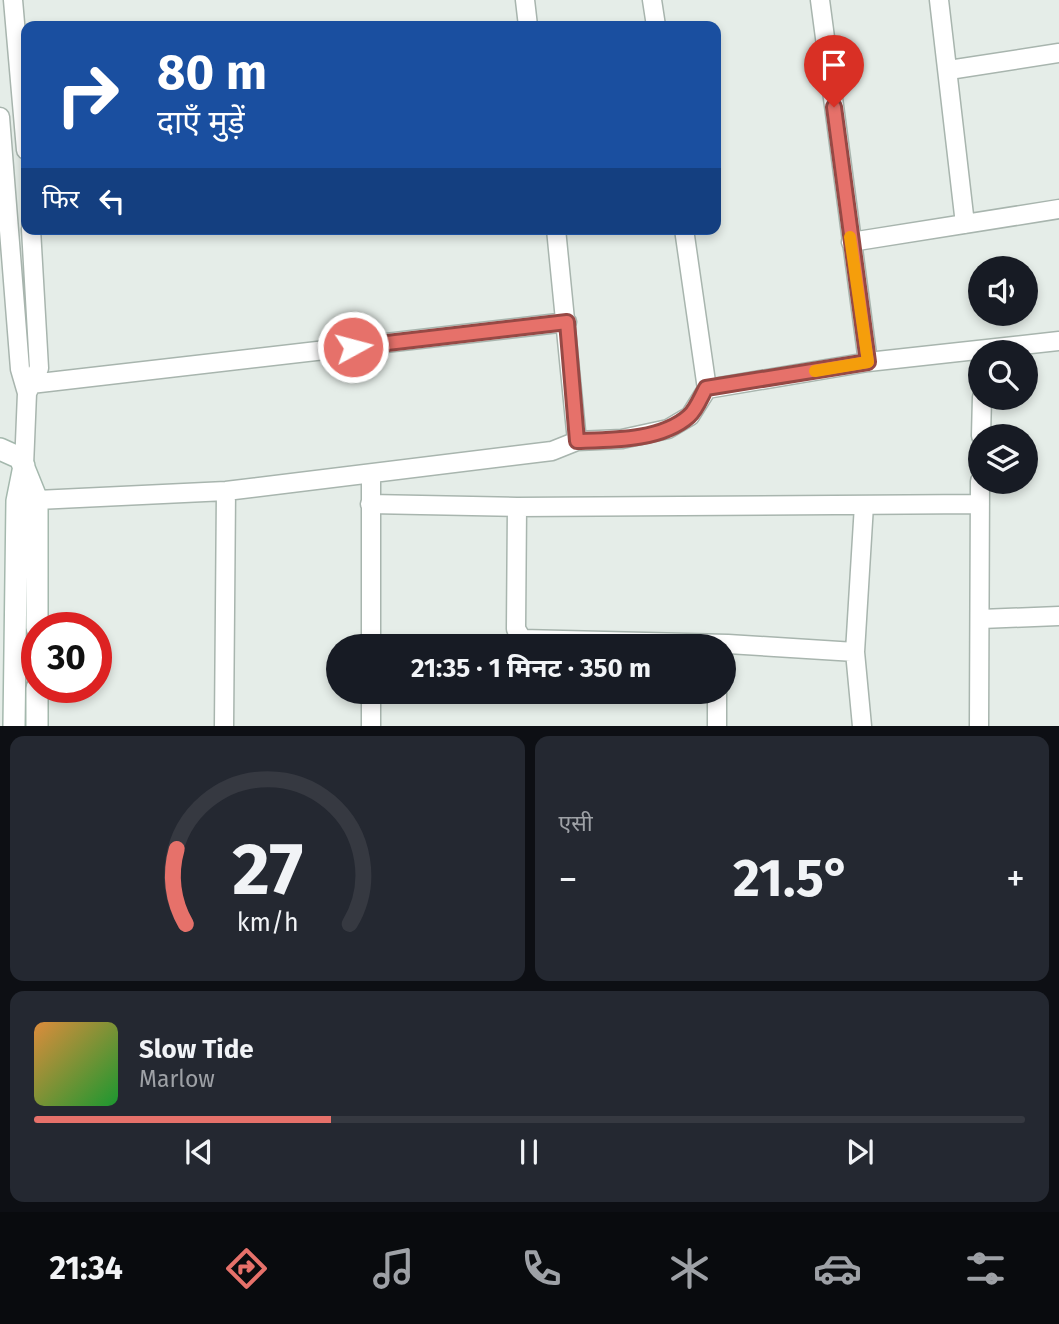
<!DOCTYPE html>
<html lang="hi">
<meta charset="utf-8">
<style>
:root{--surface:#171b24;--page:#242831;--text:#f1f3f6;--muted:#9ea1a6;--line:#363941;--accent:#e6716a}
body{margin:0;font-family:"Fira Sans","Noto Sans Devanagari",sans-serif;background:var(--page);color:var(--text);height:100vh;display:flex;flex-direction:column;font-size:26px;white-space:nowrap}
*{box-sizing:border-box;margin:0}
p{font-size:23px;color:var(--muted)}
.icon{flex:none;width:38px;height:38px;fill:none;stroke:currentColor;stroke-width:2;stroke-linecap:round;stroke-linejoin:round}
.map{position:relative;height:726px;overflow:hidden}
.details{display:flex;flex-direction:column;gap:10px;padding:10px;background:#0d0f14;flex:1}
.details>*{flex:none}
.hud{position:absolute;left:21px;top:21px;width:700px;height:214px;border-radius:14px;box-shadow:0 4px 10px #0003;background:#1a4fa0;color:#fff;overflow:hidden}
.fabs{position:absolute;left:968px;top:256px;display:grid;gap:14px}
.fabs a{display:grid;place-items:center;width:70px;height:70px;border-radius:50%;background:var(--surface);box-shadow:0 4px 10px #0003;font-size:35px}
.speed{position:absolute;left:21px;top:612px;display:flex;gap:14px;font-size:35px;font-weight:700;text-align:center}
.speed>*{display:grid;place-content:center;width:91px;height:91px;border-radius:50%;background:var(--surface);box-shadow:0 4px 10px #0003;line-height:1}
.speed .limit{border:10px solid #d22;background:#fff;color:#111}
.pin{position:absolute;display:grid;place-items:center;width:60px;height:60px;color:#fff;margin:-72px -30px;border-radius:50% 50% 50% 0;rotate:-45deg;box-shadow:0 0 7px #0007}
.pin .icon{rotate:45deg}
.me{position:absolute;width:77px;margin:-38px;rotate:83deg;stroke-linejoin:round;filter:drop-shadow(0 0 5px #0008)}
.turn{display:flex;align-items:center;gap:24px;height:147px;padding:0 21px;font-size:32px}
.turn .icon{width:91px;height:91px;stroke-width:2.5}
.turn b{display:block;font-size:49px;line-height:60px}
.then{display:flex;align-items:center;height:66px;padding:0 21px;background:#0003;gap:14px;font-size:26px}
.big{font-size:52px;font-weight:700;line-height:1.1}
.details .tile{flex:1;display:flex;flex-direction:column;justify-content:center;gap:10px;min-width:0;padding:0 24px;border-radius:14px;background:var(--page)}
.details .dial{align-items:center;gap:0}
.dial svg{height:182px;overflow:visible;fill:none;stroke:var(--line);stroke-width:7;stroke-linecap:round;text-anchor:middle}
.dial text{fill:var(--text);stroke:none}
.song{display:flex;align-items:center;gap:21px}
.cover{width:84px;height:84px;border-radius:10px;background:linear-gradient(135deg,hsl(30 70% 55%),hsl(130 70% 35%))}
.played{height:7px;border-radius:4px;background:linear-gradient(90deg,var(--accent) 30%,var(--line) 30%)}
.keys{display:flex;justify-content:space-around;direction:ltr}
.heat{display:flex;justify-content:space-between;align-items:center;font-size:38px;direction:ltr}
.details .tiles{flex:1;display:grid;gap:10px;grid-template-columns:1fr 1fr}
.tile:last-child{grid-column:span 2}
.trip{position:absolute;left:326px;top:634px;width:410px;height:70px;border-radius:35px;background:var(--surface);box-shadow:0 4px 10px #0003;font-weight:700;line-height:70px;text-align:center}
.tabs{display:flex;height:112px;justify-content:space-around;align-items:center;background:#090b0e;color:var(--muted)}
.tabs .icon{width:49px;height:49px}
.tabs .active{color:var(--accent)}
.tabs b{font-size:32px;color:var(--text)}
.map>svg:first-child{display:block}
</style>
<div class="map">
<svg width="1059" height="726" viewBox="0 0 1059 726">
<rect width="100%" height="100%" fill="#e5ede8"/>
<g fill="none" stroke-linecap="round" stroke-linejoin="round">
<defs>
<path id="street" d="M13 0 26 150
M525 0 528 26
M652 0 656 26
M820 0 868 362
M939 0 965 224
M949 70 1059 53
M0 117 20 369 27 393 24 466
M556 229 577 441
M851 242 1059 209
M31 384 567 322
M707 389 868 362 1059 341
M27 393 39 368 31 229
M981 436 982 397
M371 474V646
M37 500 226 491 552 451 577 441 622 439 668 429 690 416 707 389 684 229
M370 504 517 507 980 504
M517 507 516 629 522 639 728 644 855 652
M981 619 1059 616
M371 691V726
M717 691V726
M224 726 226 491
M862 726 855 652 864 505
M979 726 980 481"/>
<path id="secondary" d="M0 449 20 458 37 500V628
M37 688V726
M14 726 17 501 24 466"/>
</defs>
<use href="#street" stroke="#a8b5ae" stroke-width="21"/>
<use href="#secondary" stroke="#a4b8ad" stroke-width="24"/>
<use href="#street" stroke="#fff" stroke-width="18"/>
<use href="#secondary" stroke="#fff" stroke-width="21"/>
</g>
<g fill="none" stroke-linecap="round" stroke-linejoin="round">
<defs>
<path id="route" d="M353 347 567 322 577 441C611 440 661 441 689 416 696 410 701 397 706 388L868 362 834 107"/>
</defs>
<use href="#route" stroke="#964945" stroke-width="18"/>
<use href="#route" stroke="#e6716a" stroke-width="12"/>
<path stroke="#f59e0b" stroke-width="12" d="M815 371 868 362 850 237"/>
</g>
</svg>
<div class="fabs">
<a><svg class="icon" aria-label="sound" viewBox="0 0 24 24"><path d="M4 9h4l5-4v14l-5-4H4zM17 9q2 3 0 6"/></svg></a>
<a><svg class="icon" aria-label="search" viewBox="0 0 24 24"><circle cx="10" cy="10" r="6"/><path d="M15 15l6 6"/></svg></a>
<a><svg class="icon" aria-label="layers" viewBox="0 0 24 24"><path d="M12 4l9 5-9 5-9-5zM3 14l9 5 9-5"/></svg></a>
</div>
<div class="speed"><div class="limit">30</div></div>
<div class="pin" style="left:834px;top:107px;background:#d93025"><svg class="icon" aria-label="arrive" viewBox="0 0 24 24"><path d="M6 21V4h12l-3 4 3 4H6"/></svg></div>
<svg class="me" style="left:353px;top:347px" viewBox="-20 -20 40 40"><circle r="17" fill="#e6716a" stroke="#fff" stroke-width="3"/><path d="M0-11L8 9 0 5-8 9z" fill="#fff"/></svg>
<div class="trip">21:35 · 1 मिनट · 350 m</div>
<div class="hud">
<div class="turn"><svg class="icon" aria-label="right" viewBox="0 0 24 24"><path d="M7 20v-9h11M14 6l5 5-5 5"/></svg><div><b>80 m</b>दाएँ मुड़ें</div></div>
<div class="then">फिर<svg class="icon" aria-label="left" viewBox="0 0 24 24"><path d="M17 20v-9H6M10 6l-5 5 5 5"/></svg></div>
</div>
</div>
<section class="details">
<div class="tiles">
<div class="tile dial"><svg viewBox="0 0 100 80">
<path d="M14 69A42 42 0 1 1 86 69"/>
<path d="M14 69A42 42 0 0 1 10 36" stroke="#e6716a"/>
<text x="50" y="56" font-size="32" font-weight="700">27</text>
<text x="50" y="72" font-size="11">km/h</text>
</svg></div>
<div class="tile"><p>एसी</p>
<div class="heat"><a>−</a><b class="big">21.5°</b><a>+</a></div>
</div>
<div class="tile">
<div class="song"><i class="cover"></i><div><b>Slow Tide</b><p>Marlow</p></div></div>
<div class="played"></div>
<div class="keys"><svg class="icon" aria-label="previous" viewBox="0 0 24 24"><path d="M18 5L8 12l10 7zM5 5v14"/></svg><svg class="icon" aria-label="pause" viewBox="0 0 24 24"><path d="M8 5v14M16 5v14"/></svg><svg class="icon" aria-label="next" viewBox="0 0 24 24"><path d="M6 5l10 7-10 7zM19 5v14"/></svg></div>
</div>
</div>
</section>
<nav class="tabs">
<b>21:34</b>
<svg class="icon active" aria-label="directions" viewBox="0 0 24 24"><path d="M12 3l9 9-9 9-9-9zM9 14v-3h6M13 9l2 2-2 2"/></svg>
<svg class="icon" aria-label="music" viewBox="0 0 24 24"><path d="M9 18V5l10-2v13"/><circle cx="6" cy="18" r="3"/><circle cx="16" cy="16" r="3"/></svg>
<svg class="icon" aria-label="phone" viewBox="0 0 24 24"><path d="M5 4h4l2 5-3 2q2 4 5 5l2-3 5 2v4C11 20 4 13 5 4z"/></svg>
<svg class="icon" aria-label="climate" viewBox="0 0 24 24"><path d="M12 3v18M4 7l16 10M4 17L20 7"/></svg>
<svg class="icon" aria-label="car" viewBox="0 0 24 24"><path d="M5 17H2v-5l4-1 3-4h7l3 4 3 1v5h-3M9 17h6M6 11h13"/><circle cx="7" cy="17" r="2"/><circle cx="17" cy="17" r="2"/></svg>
<svg class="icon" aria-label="filters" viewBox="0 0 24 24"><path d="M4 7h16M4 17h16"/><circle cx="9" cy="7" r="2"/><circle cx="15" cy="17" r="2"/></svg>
</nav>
